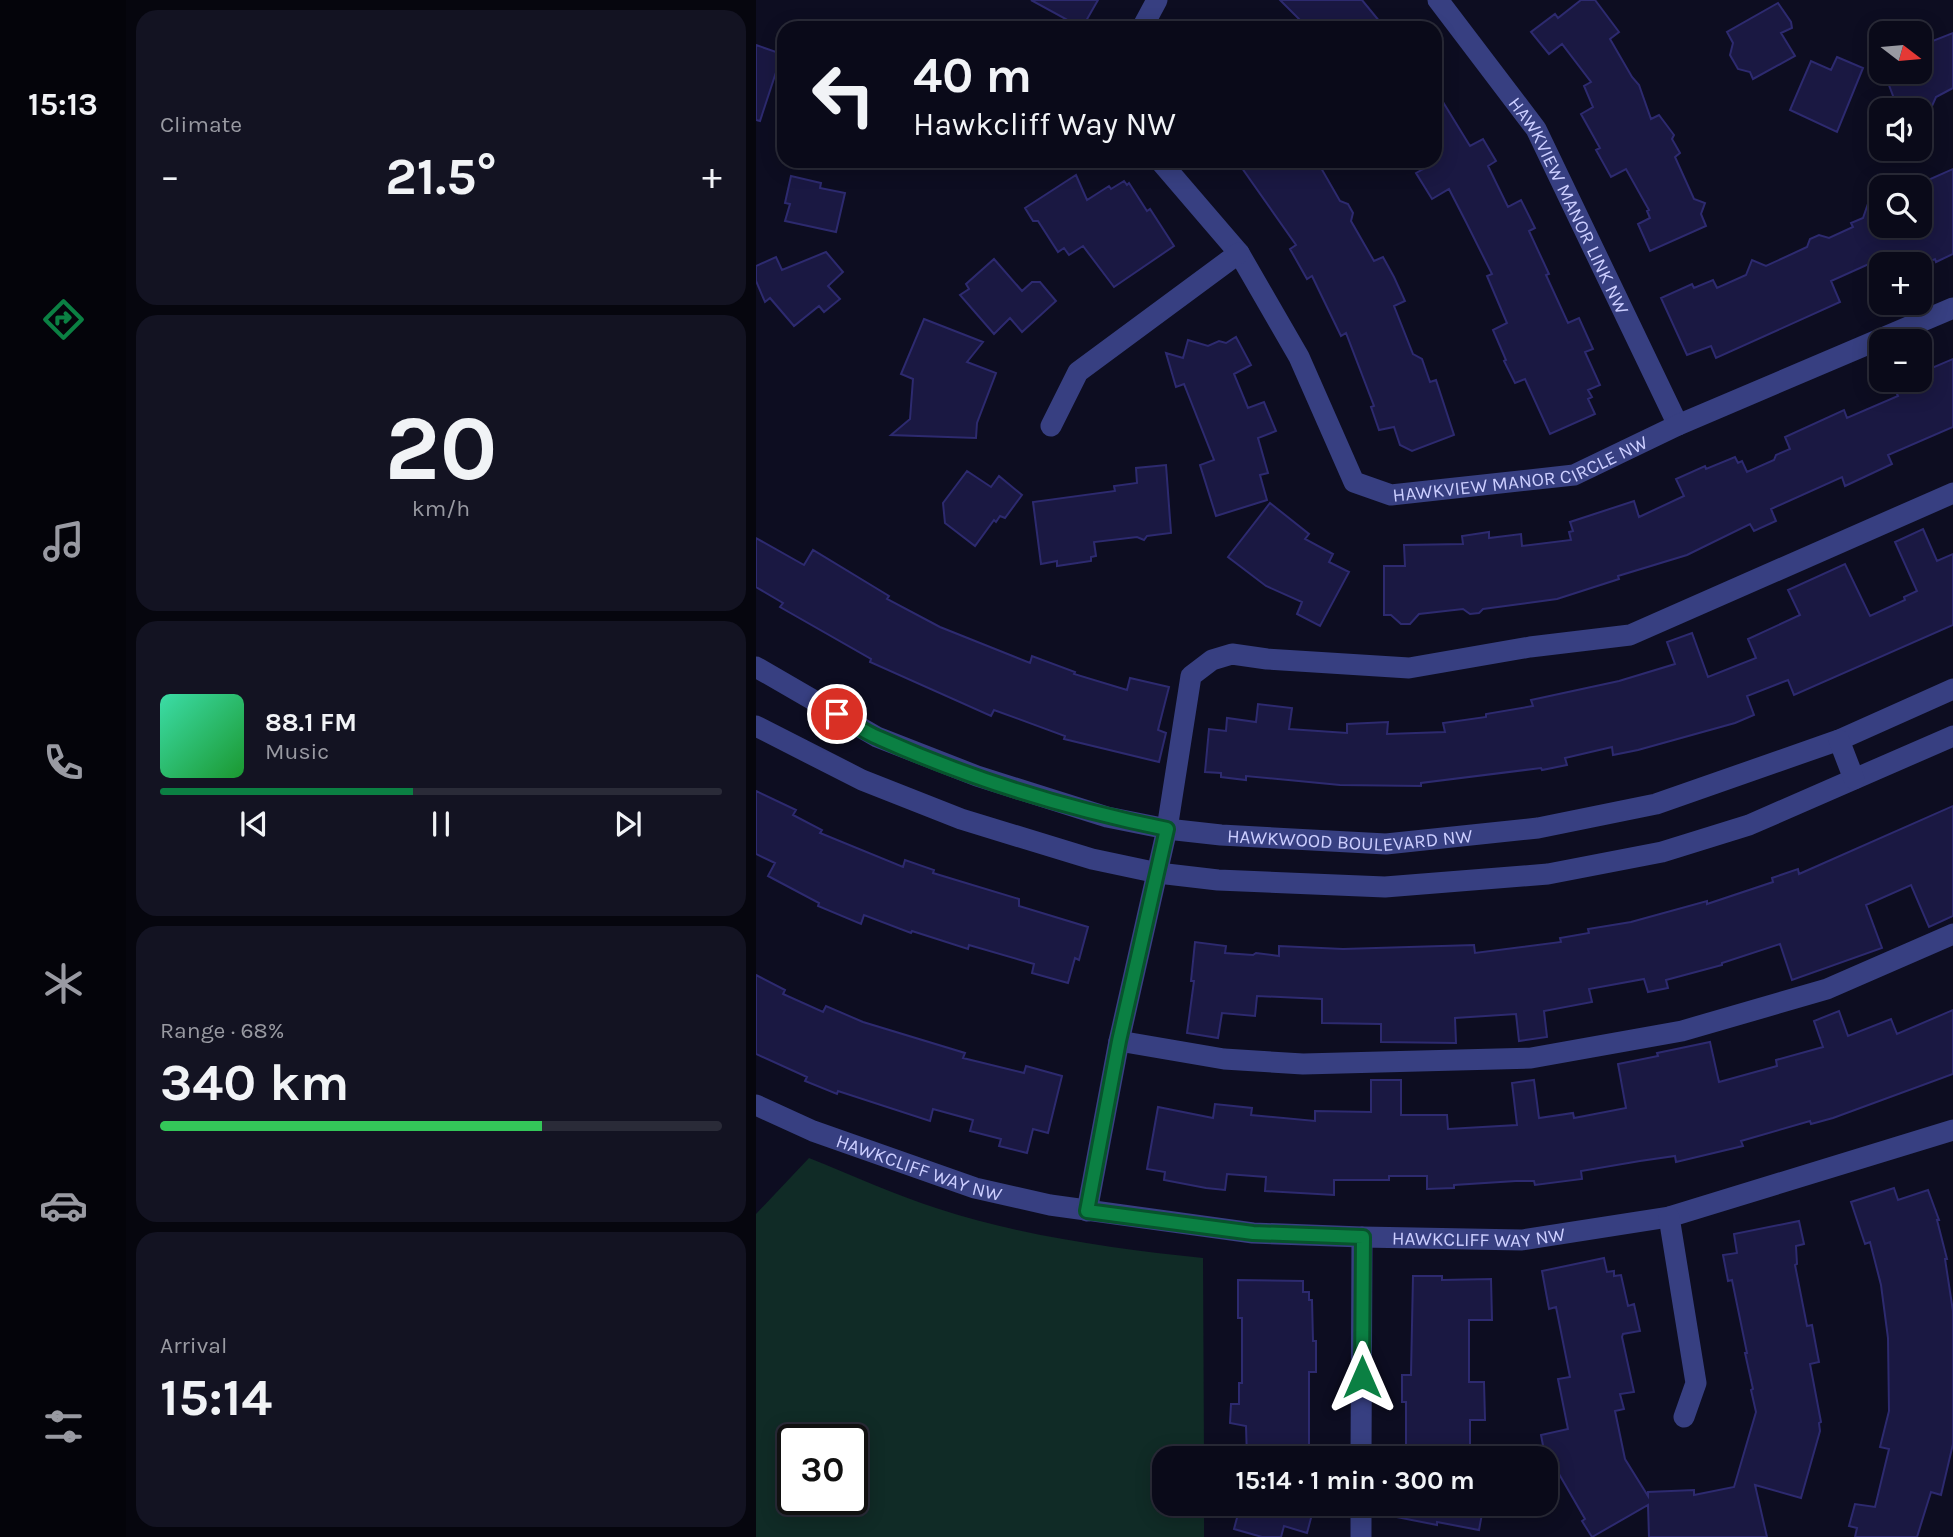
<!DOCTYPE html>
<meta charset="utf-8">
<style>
:root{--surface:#0a0a19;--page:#131322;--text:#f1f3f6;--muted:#999aa2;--line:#2a2b38;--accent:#0b8043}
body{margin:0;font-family:Karla,sans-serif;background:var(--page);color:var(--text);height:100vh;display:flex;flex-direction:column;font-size:26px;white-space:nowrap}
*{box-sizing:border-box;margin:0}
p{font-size:23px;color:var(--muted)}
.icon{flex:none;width:38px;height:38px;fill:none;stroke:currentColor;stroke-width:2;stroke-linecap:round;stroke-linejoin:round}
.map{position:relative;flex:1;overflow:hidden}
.details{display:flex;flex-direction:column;gap:10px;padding:10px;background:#06060e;width:630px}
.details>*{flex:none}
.top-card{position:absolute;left:21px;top:21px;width:665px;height:147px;border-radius:21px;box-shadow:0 4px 18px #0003,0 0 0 2px var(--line);background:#0a0a19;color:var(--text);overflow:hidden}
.needle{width:46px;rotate:106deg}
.tools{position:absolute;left:1113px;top:21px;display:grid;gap:14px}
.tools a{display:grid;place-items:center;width:63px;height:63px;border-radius:14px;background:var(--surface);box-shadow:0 4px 18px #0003,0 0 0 2px var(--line);font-size:35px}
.speed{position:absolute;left:21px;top:1424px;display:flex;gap:14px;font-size:35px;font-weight:700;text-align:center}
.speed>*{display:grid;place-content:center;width:91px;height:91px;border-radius:50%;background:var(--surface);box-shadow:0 4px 18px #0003,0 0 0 2px var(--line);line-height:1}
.speed .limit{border:4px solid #111;border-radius:10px;background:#fff;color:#111}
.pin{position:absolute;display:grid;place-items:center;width:60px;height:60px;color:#fff;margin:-30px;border:4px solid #fff;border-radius:50%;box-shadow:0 2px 7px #0007}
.me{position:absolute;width:77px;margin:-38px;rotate:0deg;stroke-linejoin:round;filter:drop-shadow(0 0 5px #0008)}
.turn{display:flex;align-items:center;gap:24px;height:147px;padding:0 21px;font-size:32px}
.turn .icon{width:91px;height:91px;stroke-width:2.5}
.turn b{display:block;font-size:49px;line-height:60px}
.big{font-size:52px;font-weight:700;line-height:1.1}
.details .widget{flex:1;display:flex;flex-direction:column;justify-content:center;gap:10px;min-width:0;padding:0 24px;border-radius:21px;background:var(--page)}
.details .dial{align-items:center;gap:0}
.dial b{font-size:91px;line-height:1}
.song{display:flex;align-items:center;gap:21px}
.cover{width:84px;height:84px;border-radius:10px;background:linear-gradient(135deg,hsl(160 70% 55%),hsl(130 70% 35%))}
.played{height:7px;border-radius:4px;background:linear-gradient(90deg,var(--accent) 45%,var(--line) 45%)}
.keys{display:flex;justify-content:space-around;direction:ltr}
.heat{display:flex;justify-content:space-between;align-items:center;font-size:38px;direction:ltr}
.charge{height:10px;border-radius:5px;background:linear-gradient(90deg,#34c759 68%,var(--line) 0)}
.trip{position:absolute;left:396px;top:1446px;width:406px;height:70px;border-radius:21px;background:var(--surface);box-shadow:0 4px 18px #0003,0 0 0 2px var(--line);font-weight:700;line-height:70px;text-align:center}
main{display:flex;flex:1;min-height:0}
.menu{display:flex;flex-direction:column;width:126px;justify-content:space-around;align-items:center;background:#04040a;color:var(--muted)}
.menu .icon{width:49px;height:49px}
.menu .current{color:var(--accent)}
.menu b{font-size:32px;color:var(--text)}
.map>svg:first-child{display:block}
</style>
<main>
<nav class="menu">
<b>15:13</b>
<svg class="icon current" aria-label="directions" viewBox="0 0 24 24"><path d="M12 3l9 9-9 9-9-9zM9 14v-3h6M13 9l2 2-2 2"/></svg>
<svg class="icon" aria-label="music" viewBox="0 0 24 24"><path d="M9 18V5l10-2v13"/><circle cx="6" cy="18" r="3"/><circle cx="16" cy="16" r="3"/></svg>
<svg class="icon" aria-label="phone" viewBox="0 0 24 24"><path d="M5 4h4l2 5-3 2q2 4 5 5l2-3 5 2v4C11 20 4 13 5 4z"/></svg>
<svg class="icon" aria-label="climate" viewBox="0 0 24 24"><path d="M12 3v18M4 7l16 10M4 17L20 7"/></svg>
<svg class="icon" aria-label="car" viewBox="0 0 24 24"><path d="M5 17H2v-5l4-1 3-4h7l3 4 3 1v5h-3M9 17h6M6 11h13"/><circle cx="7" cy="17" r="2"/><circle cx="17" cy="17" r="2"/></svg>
<svg class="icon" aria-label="filters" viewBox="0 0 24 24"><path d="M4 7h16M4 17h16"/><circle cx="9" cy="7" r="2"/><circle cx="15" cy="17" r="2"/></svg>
</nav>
<section class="details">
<div class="widget"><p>Climate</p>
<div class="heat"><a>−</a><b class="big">21.5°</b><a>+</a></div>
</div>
<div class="widget dial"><b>20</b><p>km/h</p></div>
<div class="widget">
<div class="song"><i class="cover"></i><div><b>88.1 FM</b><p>Music</p></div></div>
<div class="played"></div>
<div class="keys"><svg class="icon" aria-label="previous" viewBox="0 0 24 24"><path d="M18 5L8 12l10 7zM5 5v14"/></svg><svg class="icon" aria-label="pause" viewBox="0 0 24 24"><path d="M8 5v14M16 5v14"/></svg><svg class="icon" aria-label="next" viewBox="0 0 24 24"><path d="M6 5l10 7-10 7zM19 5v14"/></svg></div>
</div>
<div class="widget"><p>Range · 68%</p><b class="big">340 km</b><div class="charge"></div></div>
<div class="widget"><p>Arrival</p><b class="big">15:14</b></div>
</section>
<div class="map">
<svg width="1197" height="1537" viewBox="0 0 1197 1537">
<rect width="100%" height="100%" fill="#0d0d21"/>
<path fill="#102b26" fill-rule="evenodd" d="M53 1158C96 1175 139 1195 183 1209 266 1236 361 1249 447 1258L448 1458H408V1503H448V1537H0V1214ZM37 1440H96V1500H37Z"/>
<path fill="#1a1842" stroke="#2d2a6f" stroke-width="2" d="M275 0H342L326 28Z
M524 0H606L629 28H552Z
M825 0H839L863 32 854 39 876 77 883 85 895 119 903 115 918 135 916 139 924 153 919 157 938 199 949 203 945 214 950 226 894 251 882 224 894 218 891 211 893 210 870 169 855 177 840 150 844 148 825 114 837 107 828 86 835 82 806 44 793 54 775 32 799 14 802 18Z
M1022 3 1035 22 1036 28 1025 33 1039 56 997 79 994 72 982 69 974 55 977 43 971 32Z
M1197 33V88L1180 97 1176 106 1166 110 1155 104 1142 109 1128 72H1164V46Z
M0 45 26 54 4 121 0 120Z
M1081 57 1107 68 1081 132 1034 110 1055 61 1075 70Z
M679 89 714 146 727 139 740 161 732 166 752 207 765 200 779 228 773 231 793 274 790 275 812 323 823 318 837 349 829 352 844 385 832 390 836 397 832 399 839 414 794 434 769 379 759 383 748 361 750 360 737 330 751 323 731 276 736 274 710 222 693 189 676 199 660 173 669 168 665 161H679Z
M481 161H561L584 201 592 204 597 213 595 221 618 261 627 257 638 277 649 301 638 306 657 354 666 359 674 382 680 380 698 435 656 451 644 445 638 427 623 430 615 407 618 406 590 333 585 336 556 276 551 279 534 249 540 245Z
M1197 169V254L1180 262 1179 259 1168 264H1139L1135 254 1075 281 1084 302 960 358 955 346 931 355 905 298 936 284 938 288 957 280 961 288 990 275 996 260 1010 266 1051 247 1054 239 1063 235 1073 238 1097 227 1095 223 1107 218 1122 175 1125 176V226H1164V191L1172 180Z
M320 175 331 200 353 186 355 189 368 181 371 185 373 183 391 211 394 209 418 246 358 287 327 246 313 255 308 248 302 252 282 221H277L269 208Z
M35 176 65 183 64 188 89 193 80 232 29 221 34 204 29 203Z
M70 252 87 272 72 286 84 299 68 312 63 306 38 326 14 298 9 302 0 281V266L20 257 26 270Z
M238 259 266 291 276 282H284L300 301 266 332 254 318 238 334 204 295 213 289 210 284Z
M168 319 227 342 211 362 240 373 221 423 220 438 135 435 154 419 157 379 145 374Z
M480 337 495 365 478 374 492 408 508 402 520 431 502 438 512 473 504 475 511 500 460 516 444 465 458 460 428 384 420 387 410 353 427 358 432 340 452 346 463 341 470 343Z
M1197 359V427L1132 455 1136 464 1089 486 1086 477 1015 509 1020 521 998 531 994 524 931 555 862 576 863 579 801 599 727 609 723 613 714 614 707 609 663 614 654 624H645L635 615H628V566H649L648 545 707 544 706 536 733 532V538L765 534 766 546 815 540 813 532 817 531 814 522 878 501 883 517 928 496 920 479 949 466 950 469 979 457 982 463 986 461 991 472 1018 460 1020 455 1034 449 1029 437 1088 410 1091 418 1142 396 1137 385 1148 380H1176L1171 370Z
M410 465 415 533 391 536 388 540 381 537 338 542 340 556 335 557V561L301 566V561L285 564 277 502 359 491 358 486 381 483 380 468Z
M211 471 235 487 243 476 266 495 249 518 244 516 240 522 238 520 219 546 189 523 187 503Z
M514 503 553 534 549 539 577 554 573 562 593 572 564 626 541 614 546 602 510 586 472 557Z
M1167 529 1181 561 1197 554V625L1038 695 1032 680 991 696 998 715 979 723 882 750 857 755 856 747 809 758 811 765 786 770 785 768 665 783V786L584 785 490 776V780L465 777V773L449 772 453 729 470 731 471 718 500 722 502 704 536 708 533 729 591 733V724L632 722 631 734 689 732 687 723 730 717V714L777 706 775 700 863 681 919 664 911 642 936 633 952 677 1000 658 992 639 1044 615 1032 590 1089 564 1114 616 1149 600 1148 597 1161 591 1139 542Z
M0 538 48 565 57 550 133 596 131 599 184 627 274 663 276 656 319 672 318 674 371 690 374 678 413 687 402 730 410 733 403 762 308 739 309 736 238 710 235 716 114 662 115 659 24 607 27 603 0 587Z
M0 791 40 810 37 815 66 830 64 833 147 867 149 860 178 870 177 873 263 899V906L332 927 323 960 319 958 312 983 276 973 278 964 213 945 212 949 156 931 155 933 108 915 105 924 62 906 63 903 12 876 19 863 0 854Z
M1197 806V916L1173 927 1155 885 1110 905 1126 948 1036 980 1024 944 966 963V965L910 980 912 988 892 992 888 979 833 989 836 1002 788 1011 791 1037 763 1041 760 1014 699 1018 700 1043 625 1042V1024L566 1023V999L501 996 499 1016 466 1013 462 1038 431 1033 438 981H435L439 942 470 946 469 953 497 955 500 953 523 956V946L587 949 718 945 719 953 805 942 804 938 833 933 832 929 875 922 951 901V904L1017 882 1016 878 1042 869 1043 874Z
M0 975 29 990 27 994 67 1012 70 1006 107 1022 209 1053 207 1058 268 1073 270 1066 306 1076 292 1133 277 1129 271 1153 243 1146 245 1139 214 1131 217 1120 177 1109 174 1121 82 1091 81 1094 49 1081 51 1077 0 1054Z
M1197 1010V1074L1077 1118 1055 1124 1054 1121 985 1141 987 1146 920 1162 919 1156 884 1161 825 1171 826 1179 779 1185 778 1181H760L698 1185V1188L671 1189V1176H633V1180H578V1195L509 1191 510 1177 471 1174 469 1190 450 1188 408 1180 409 1172 391 1169 402 1107 457 1118 459 1104 496 1108 495 1115 559 1121V1111L615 1112V1080H645V1115H691L692 1129 761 1125 756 1083 778 1080 783 1118 817 1113 818 1118 870 1108 862 1064 902 1056 901 1053 954 1042 963 1082 1021 1066 1020 1060 1067 1047 1058 1021 1083 1011 1092 1036 1135 1019 1141 1034Z
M1138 1188 1142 1200 1172 1190 1183 1220H1181L1191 1259H1189L1197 1311V1444L1185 1495 1175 1492 1161 1537H1099L1101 1528 1093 1526 1099 1504 1119 1507 1133 1449 1124 1447 1133 1411 1132 1338 1125 1285 1114 1242 1109 1244 1095 1202Z
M1043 1221 1048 1244 1040 1246 1041 1264 1039 1265 1051 1326 1056 1325 1063 1362 1054 1364 1065 1422 1063 1423 1064 1431 1045 1498 999 1485 1011 1537H893L892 1505 836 1537 826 1521 829 1519 803 1474 793 1477 785 1435 812 1429 802 1379 814 1377 800 1307 793 1309 786 1271 848 1258 851 1272 858 1271V1276L865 1275 872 1306 878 1304 884 1331 867 1334 866 1337 878 1392 864 1394 868 1409 859 1411 869 1459 892 1496V1492L938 1490V1495L978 1487 1000 1412 995 1390 997 1389 989 1353H991L976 1280 972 1281 967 1255 981 1253 978 1234Z
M657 1276H686V1280L735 1279 736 1320H713V1382H728L729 1420H714V1458H650V1402H646V1375H655Z
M482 1280 547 1281V1292H553V1300H556L557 1341H560V1372H553V1458H491L490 1426 474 1423 475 1404H483V1383H486V1318H482Z
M485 1503H559L551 1533 528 1526 525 1537H506L478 1529Z
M621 1503H728L723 1530 681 1522V1525L620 1513Z"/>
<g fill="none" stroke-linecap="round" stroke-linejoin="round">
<g stroke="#373f81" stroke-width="21">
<path id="s1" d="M682 0 780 129 922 425"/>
<path d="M386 28 401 0"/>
<path id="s2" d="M404 161 483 253 543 357 598 482 635 495 818 475 922 425 1197 308"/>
<path d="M295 426 322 372 483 253"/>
<path id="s3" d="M0 667 121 737 221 776 351 817 411 829 465 835 630 844 782 828 900 804 1083 740 1197 689"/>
<path d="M0 726 106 780 205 819 336 859 402 873 462 880 629 887 792 874 906 852 993 825 1197 736"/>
<path d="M1083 740 1098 779"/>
<path d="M363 1041 468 1059 547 1064 775 1058 926 1031 1071 989 1197 934"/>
<path id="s4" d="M0 1105 57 1131 219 1188 294 1205 497 1233 606 1237 766 1240 913 1217 1197 1130"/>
<path d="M331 1211 363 1041 411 829 435 676 456 660 476 654 511 659 653 668 774 647 874 635 1197 493"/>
<path d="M913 1217 940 1383 928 1417"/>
<path d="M605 1458 606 1237"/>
<path d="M605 1537V1503"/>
</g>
</g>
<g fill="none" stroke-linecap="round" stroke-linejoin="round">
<defs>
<path id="route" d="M81 714C95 722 108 732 123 738 214 779 313 809 411 829L363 1041 331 1211 497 1233 607 1237 606 1377"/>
</defs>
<use href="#route" stroke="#07532c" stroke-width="18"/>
<use href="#route" stroke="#0b8043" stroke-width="12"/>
</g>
<g text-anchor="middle" stroke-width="7" stroke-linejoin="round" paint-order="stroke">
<g font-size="19" fill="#ccceff" stroke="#0d0d21">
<text dy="7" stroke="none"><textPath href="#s1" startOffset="245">HAWKVIEW MANOR LINK NW</textPath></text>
<text dy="7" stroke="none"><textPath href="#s2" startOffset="550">HAWKVIEW MANOR CIRCLE NW</textPath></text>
<text dy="7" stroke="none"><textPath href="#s3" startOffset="628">HAWKWOOD BOULEVARD NW</textPath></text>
<text dy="7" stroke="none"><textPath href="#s4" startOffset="175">HAWKCLIFF WAY NW</textPath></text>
<text dy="7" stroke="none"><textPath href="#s4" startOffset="742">HAWKCLIFF WAY NW</textPath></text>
</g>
</g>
</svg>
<div class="tools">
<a><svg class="needle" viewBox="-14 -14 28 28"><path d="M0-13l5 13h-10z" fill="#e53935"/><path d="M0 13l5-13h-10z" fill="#999aa2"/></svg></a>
<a><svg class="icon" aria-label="sound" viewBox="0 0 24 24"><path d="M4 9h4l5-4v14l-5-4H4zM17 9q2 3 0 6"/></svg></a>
<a><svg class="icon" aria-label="search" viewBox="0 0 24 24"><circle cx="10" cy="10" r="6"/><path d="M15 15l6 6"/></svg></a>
<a>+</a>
<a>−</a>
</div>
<div class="speed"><div class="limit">30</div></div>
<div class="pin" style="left:81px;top:714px;background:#d93025"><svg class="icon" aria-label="arrive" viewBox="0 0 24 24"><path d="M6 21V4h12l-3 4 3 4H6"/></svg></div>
<svg class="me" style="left:606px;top:1377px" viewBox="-20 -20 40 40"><path d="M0-17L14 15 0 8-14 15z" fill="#0b8043" stroke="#fff" stroke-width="4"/></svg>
<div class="trip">15:14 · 1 min · 300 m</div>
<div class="top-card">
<div class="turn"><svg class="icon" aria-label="left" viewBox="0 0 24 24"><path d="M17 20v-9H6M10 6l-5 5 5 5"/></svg><div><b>40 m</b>Hawkcliff Way NW</div></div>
</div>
</div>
</main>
